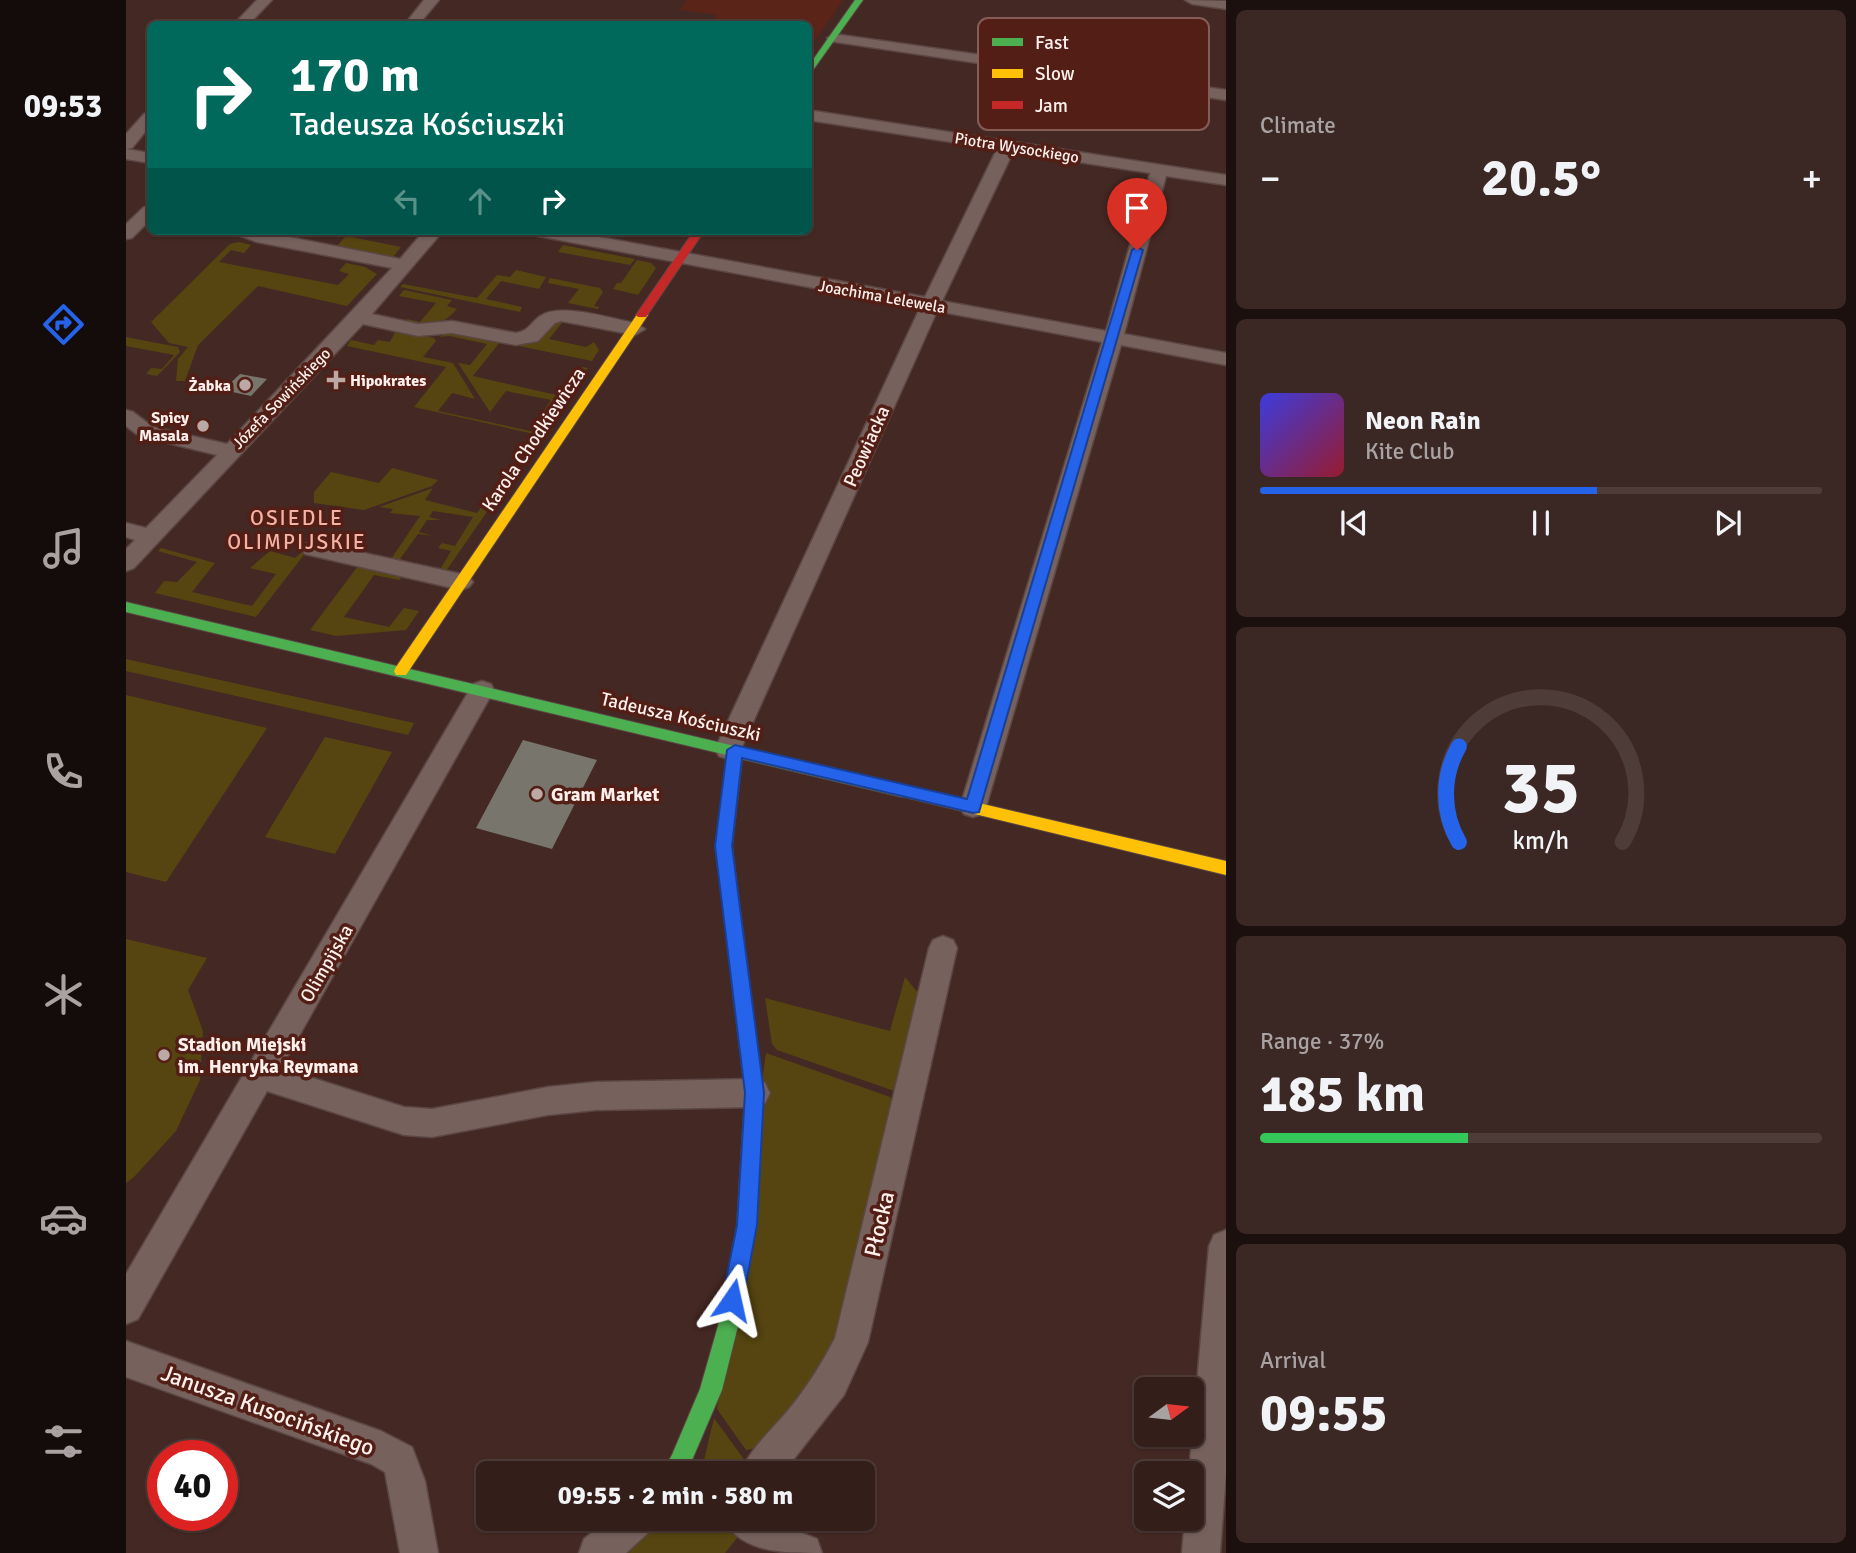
<!DOCTYPE html>
<meta charset="utf-8">
<style>
:root{--surface:#331e1a;--page:#3b2723;--text:#f1f3f6;--muted:#a9a2a2;--line:#4e3c39;--accent:#2563eb}
body{margin:0;font-family:Signika,sans-serif;background:var(--page);color:var(--text);height:100vh;display:flex;flex-direction:column;font-size:26px;white-space:nowrap}
*{box-sizing:border-box;margin:0}
p{font-size:23px;color:var(--muted)}
.icon{flex:none;width:38px;height:38px;fill:none;stroke:currentColor;stroke-width:2;stroke-linecap:round;stroke-linejoin:round}
.map{position:relative;flex:1;overflow:hidden}
.side{display:flex;flex-direction:column;gap:10px;padding:10px;background:#1c100e;width:630px}
.side>*{flex:none}
.top-card{position:absolute;left:21px;top:21px;width:665px;height:214px;border-radius:10px;box-shadow:0 2px 5px #0004,0 0 0 2px var(--line);background:#00695c;color:#fff;overflow:hidden}
.needle{width:46px;rotate:75deg}
.fabs{position:absolute;left:1008px;top:1377px;display:grid;gap:14px}
.fabs a{display:grid;place-items:center;width:70px;height:70px;border-radius:10px;background:var(--surface);box-shadow:0 2px 5px #0004,0 0 0 2px var(--line);font-size:35px}
.speed{position:absolute;left:21px;top:1440px;display:flex;gap:14px;font-size:35px;font-weight:700;text-align:center}
.speed>*{display:grid;place-content:center;width:91px;height:91px;border-radius:50%;background:var(--surface);box-shadow:0 2px 5px #0004,0 0 0 2px var(--line);line-height:1}
.speed .limit{border:10px solid #d22;background:#fff;color:#111}
.pin{position:absolute;display:grid;place-items:center;width:60px;height:60px;color:#fff;margin:-72px -30px;border-radius:50% 50% 50% 0;rotate:-45deg;box-shadow:0 0 7px #0007}
.pin .icon{rotate:45deg}
.me{position:absolute;width:77px;margin:-38px;rotate:11deg;stroke-linejoin:round;filter:drop-shadow(0 0 5px #0008)}
.turn{display:flex;align-items:center;gap:24px;height:147px;padding:0 28px;font-size:32px}
.turn .icon{width:91px;height:91px;stroke-width:2.5}
.turn b{display:block;font-size:49px;line-height:60px}
.lanes{display:flex;align-items:center;height:66px;padding:0 28px;background:#0003;justify-content:center;gap:35px;direction:ltr}
.lanes .off{opacity:.35}
.big{font-size:52px;font-weight:700;line-height:1.1}
.side .widget{flex:1;display:flex;flex-direction:column;justify-content:center;gap:10px;min-width:0;padding:0 24px;border-radius:10px;background:var(--page)}
.side .dial{align-items:center;gap:0}
.dial svg{height:182px;overflow:visible;fill:none;stroke:var(--line);stroke-width:7;stroke-linecap:round;text-anchor:middle}
.dial text{fill:var(--text);stroke:none}
.song{display:flex;align-items:center;gap:21px}
.cover{width:84px;height:84px;border-radius:10px;background:linear-gradient(135deg,hsl(240 70% 55%),hsl(350 70% 35%))}
.played{height:7px;border-radius:4px;background:linear-gradient(90deg,var(--accent) 60%,var(--line) 60%)}
.keys{display:flex;justify-content:space-around;direction:ltr}
.heat{display:flex;justify-content:space-between;align-items:center;font-size:38px;direction:ltr}
.charge{height:10px;border-radius:5px;background:linear-gradient(90deg,#34c759 37%,var(--line) 0)}
.trip{position:absolute;left:350px;top:1461px;width:399px;height:70px;border-radius:10px;background:var(--surface);box-shadow:0 2px 5px #0004,0 0 0 2px var(--line);font-weight:700;line-height:70px;text-align:center}
main{display:flex;flex:1;min-height:0}
.tab-bar{display:flex;flex-direction:column;width:126px;justify-content:space-around;align-items:center;background:#140c0a;color:var(--muted)}
.tab-bar .icon{width:49px;height:49px}
.tab-bar .active{color:var(--accent)}
.tab-bar b{font-size:32px;color:var(--text)}
.map>svg:first-child{display:block}
</style>
<main>
<nav class="tab-bar">
<b>09:53</b>
<svg class="icon active" aria-label="directions" viewBox="0 0 24 24"><path d="M12 3l9 9-9 9-9-9zM9 14v-3h6M13 9l2 2-2 2"/></svg>
<svg class="icon" aria-label="music" viewBox="0 0 24 24"><path d="M9 18V5l10-2v13"/><circle cx="6" cy="18" r="3"/><circle cx="16" cy="16" r="3"/></svg>
<svg class="icon" aria-label="phone" viewBox="0 0 24 24"><path d="M5 4h4l2 5-3 2q2 4 5 5l2-3 5 2v4C11 20 4 13 5 4z"/></svg>
<svg class="icon" aria-label="climate" viewBox="0 0 24 24"><path d="M12 3v18M4 7l16 10M4 17L20 7"/></svg>
<svg class="icon" aria-label="car" viewBox="0 0 24 24"><path d="M5 17H2v-5l4-1 3-4h7l3 4 3 1v5h-3M9 17h6M6 11h13"/><circle cx="7" cy="17" r="2"/><circle cx="17" cy="17" r="2"/></svg>
<svg class="icon" aria-label="filters" viewBox="0 0 24 24"><path d="M4 7h16M4 17h16"/><circle cx="9" cy="7" r="2"/><circle cx="15" cy="17" r="2"/></svg>
</nav>
<div class="map">
<svg width="1100" height="1553" viewBox="0 0 1100 1553">
<rect width="100%" height="100%" fill="#442823"/>
<path fill="#5b2419" d="M560 0H717L683 49 682 24H585L591 15 554 10Z"/>
<path fill="#564511" d="M220 236 275 247 267 257 211 246Z
M113 242 125 245 118 253 105 250 93 262 212 285 223 274 213 271 220 263 239 267 251 274 221 306 132 286 72 345 59 381H50L52 359 62 347 43 343 25 322 104 244Z
M437 245 509 259 504 265 432 252Z
M511 260 525 263 530 268 512 295 487 289 491 283H495Z
M390 270 420 277 413 289 375 281 360 299 396 307 394 312 274 287 277 284 351 298 371 275 384 277Z
M424 278 474 288 477 292 468 306 473 307 472 309 442 303 453 289 422 283Z
M278 290 326 300 321 306 331 309C312 330 302 325 277 324L281 319 294 322 310 303 273 296Z
M439 319 423 339 460 347 468 342 473 350 466 361 374 342 347 376 435 396 456 367 462 368 420 426 410 423 425 400 380 391 364 412 332 363 344 365 361 344 323 336 313 337 323 332 399 344 411 340 425 322Z
M270 330 308 338 310 341 297 357 327 363 349 399 326 393 312 411 409 432 408 434 288 407 320 367 221 346 225 340 248 345 252 340 264 342Z
M0 337 52 347 54 352 31 376 20 374 25 368 36 369 48 355 0 346Z
M266 468 312 480 306 486 238 510 188 503V492L205 472 253 483Z
M370 486 376 490 318 574 301 566 315 568 325 551 312 548 316 543 329 546 347 517 307 511 303 517 315 520H301L293 532 306 536 292 534 274 559 286 563 263 562 294 516 264 513 267 509 253 507 307 488 299 500 351 513Z
M35 548 89 563 66 592 126 606 150 574 124 568 144 551 169 558 178 550 278 575 273 580 248 575 218 617 263 627 278 608 293 611 280 630 210 636 184 630 232 566 180 552 130 617 29 593 38 581 51 582 71 562 32 551Z
M0 659 288 723 282 735 0 671Z
M0 695 141 728 40 882 0 872Z
M199 737 266 752 209 854 139 837Z
M0 939 81 958 62 990 77 1031 74 1080 50 1131 8 1177 0 1183Z
M779 977 797 999 774 1093 651 1050 646 1044 639 998 764 1031Z
M640 1053 764 1097 766 1100 762 1117 769 1119 703 1366 631 1455 626 1449 620 1450 591 1409Z
M588 1418 622 1465 615 1473H587L578 1460Z
M525 1519H597L615 1533 599 1553H494Z"/>
<path fill="#78766c" d="M114 374 141 379 125 396 97 390Z
M397 740 471 760 426 849 350 828Z"/>
<g fill="none" stroke-linecap="round" stroke-linejoin="round">
<defs>
<path id="street" d="M131 0H146L123 24H108Z
M298 0H313L293 24H279Z
M1059 0 1100 1V9L1066 4Z
M708 34 1100 90V100L703 41 701 38Z
M682 110 1100 175V185L1040 176 998 334 1100 353V365L995 345 860 807 856 814 847 817 838 814 834 807 976 342 811 311 615 749 611 756 602 759 593 756 589 749 794 308 412 236 403 231H441L799 297 871 149 682 120ZM887 152 1024 173 980 331 816 301Z
M24 112V126L6 148 0 149V134L18 114Z
M0 149 24 153V163L0 159Z
M24 206V220L6 238 0 239V224L18 207Z
M109 231H133L274 259 298 231H317L246 314 292 324 326 321 390 333C404 331 405 321 416 315 437 303 486 319 509 323L519 329 509 335 435 321 429 323 412 341 390 345 326 333 292 336 237 324 8 568 0 571V549L9 540 0 537V523L20 528 91 455 13 436 0 426V410L7 412 27 427 101 444 266 268 131 242 112 235Z
M187 542 335 574 343 577 347 582 343 587 335 590 179 554 176 549 179 544Z
M356 681 365 684 368 690 155 1068 278 1107 306 1109 422 1087 470 1082 628 1079 639 1083 644 1093 639 1103 628 1107 470 1110 422 1115 306 1137 278 1135 141 1091 12 1319 0 1324V1274L347 684Z
M817 936 827 940 831 948 742 1342 718 1395 656 1474H614C624 1448 647 1429 664 1408 682 1386 696 1363 709 1338L803 948 807 940Z
M1100 1230V1473L1094 1553H1056L1059 1519H1066V1474H1063L1083 1246 1088 1235Z
M0 1341 255 1431 286 1447 299 1481 312 1553H274L259 1472 245 1464 0 1377Z
M482 1519H529L523 1532 500 1553H453L458 1539Z
M597 1519H642L691 1539 696 1553C656 1553 616 1553 597 1519Z"/>
<path id="fast" d="M729 0H737L682 77V67Z
M0 602 782 787 784 791 782 795 776 797 616 759 606 846 637 1093 631 1225 612 1326 596 1390 560 1474H535L546 1455 574 1389 592 1326 611 1225 619 1093 590 846 601 755 0 612Z"/>
<path id="slow" d="M516 312 522 315 280 675H270L268 671 270 667 512 313Z
M776 785 1100 861V875L770 795 768 791 770 787Z"/>
<path id="jam" d="M568 231H578L520 317H512L510 315Z"/>
</defs>
<use href="#street" stroke="#5b4643" stroke-width="3"/>
<use href="#fast" stroke="#5b4643" stroke-width="2"/>
<use href="#slow" stroke="#5b4643" stroke-width="2"/>
<use href="#jam" stroke="#5b4643" stroke-width="2"/>
<use href="#street" fill="#76615d" fill-rule="evenodd"/>
<use href="#fast" fill="#4caf50" fill-rule="evenodd"/>
<use href="#slow" fill="#ffc107" fill-rule="evenodd"/>
<use href="#jam" fill="#c62828" fill-rule="evenodd"/>
</g>
<path fill="#2563eb" stroke="#184099" stroke-width="2" d="M1011 247 1017 250 853 812 847 813 616 758 606 846 638 1093 631 1225 617 1300 614 1308 606 1311 599 1308 596 1300 611 1225 619 1093 589 846 601 750 609 745 841 799 1006 250Z"/>
<g fill="#bca9a6" stroke="#521e15" stroke-width="2.5">
<path d="M206.5 369.5h7v7h7v7h-7v7h-7v-7h-7v-7h7z"/>
<circle cx="119" cy="385" r="7"/>
<circle cx="77" cy="426" r="7"/>
<circle cx="411" cy="794" r="7"/>
<circle cx="38" cy="1055" r="7"/>
</g>
<g text-anchor="middle" stroke-width="7" stroke-linejoin="round" paint-order="stroke">
<g font-size="16" fill="#fdefec" stroke="#521e15">
<text transform="translate(891 147) rotate(9)" y="6">Piotra Wysockiego</text>
<text transform="translate(756 296) rotate(10)" y="6">Joachima Lelewela</text>
<text transform="translate(155 398) rotate(-46)" y="6">Józefa Sowińskiego</text>
</g>
<g font-size="16" font-weight="bold" fill="#fdefec" stroke="#521e15" text-anchor="end">
<text x="224" y="386" text-anchor="start">Hipokrates</text>
<text x="105" y="391">Żabka</text>
<text x="63" y="423">Spicy<tspan x="63" dy="18">Masala</tspan></text>
</g>
<g font-size="19" fill="#fdefec" stroke="#521e15">
<text transform="translate(407 439) rotate(-56)" y="7">Karola Chodkiewicza</text>
<text transform="translate(740 446) rotate(-66)" y="7">Peowiacka</text>
<text transform="translate(555 716) rotate(13)" y="7">Tadeusza Kościuszki</text>
<text transform="translate(200 963) rotate(-60)" y="7">Olimpijska</text>
</g>
<g font-size="19" font-weight="bold" fill="#fdefec" stroke="#521e15" text-anchor="start">
<text x="425" y="801">Gram Market</text>
<text x="52" y="1051">Stadion Miejski<tspan x="52" dy="22">im. Henryka Reymana</tspan></text>
</g>
<g font-size="21" letter-spacing="2" fill="#f5b3a5" stroke="#521e15">
<text x="171" y="525">OSIEDLE<tspan x="171" dy="24">OLIMPIJSKIE</tspan></text>
</g>
<g font-size="23" fill="#fdefec" stroke="#521e15">
<text transform="translate(753 1224) rotate(-77)" y="8">Płocka</text>
<text transform="translate(142 1410) rotate(20)" y="8">Janusza Kusocińskiego</text>
</g>
</g>
<rect x="852" y="18" width="231" height="112" rx="10" fill="#521e15" stroke="#855d56" stroke-width="2"/>
<rect x="866" y="38" width="31" height="8" fill="#4caf50"/>
<rect x="866" y="69" width="31" height="9" fill="#ffc107"/>
<rect x="866" y="101" width="31" height="8" fill="#c62828"/>
<g font-size="19" fill="#fdefec">
<text x="909" y="49">Fast</text>
<text x="909" y="80">Slow</text>
<text x="909" y="112">Jam</text>
</g>
</svg>
<div class="fabs">
<a><svg class="needle" viewBox="-14 -14 28 28"><path d="M0-13l5 13h-10z" fill="#e53935"/><path d="M0 13l5-13h-10z" fill="#a9a2a2"/></svg></a>
<a><svg class="icon" aria-label="layers" viewBox="0 0 24 24"><path d="M12 4l9 5-9 5-9-5zM3 14l9 5 9-5"/></svg></a>
</div>
<div class="speed"><div class="limit">40</div></div>
<div class="pin" style="left:1011px;top:250px;background:#d93025"><svg class="icon" aria-label="arrive" viewBox="0 0 24 24"><path d="M6 21V4h12l-3 4 3 4H6"/></svg></div>
<svg class="me" style="left:606px;top:1300px" viewBox="-20 -20 40 40"><path d="M0-17L14 15 0 8-14 15z" fill="#2563eb" stroke="#fff" stroke-width="4"/></svg>
<div class="trip">09:55 · 2 min · 580 m</div>
<div class="top-card">
<div class="turn"><svg class="icon" aria-label="right" viewBox="0 0 24 24"><path d="M7 20v-9h11M14 6l5 5-5 5"/></svg><div><b>170 m</b>Tadeusza Kościuszki</div></div>
<div class="lanes"><svg class="icon off" aria-label="left" viewBox="0 0 24 24"><path d="M17 20v-9H6M10 6l-5 5 5 5"/></svg><svg class="icon off" aria-label="ahead" viewBox="0 0 24 24"><path d="M12 20V5M6 11l6-6 6 6"/></svg><svg class="icon" aria-label="right" viewBox="0 0 24 24"><path d="M7 20v-9h11M14 6l5 5-5 5"/></svg></div>
</div>
</div>
<section class="side">
<div class="widget"><p>Climate</p>
<div class="heat"><a>−</a><b class="big">20.5°</b><a>+</a></div>
</div>
<div class="widget">
<div class="song"><i class="cover"></i><div><b>Neon Rain</b><p>Kite Club</p></div></div>
<div class="played"></div>
<div class="keys"><svg class="icon" aria-label="previous" viewBox="0 0 24 24"><path d="M18 5L8 12l10 7zM5 5v14"/></svg><svg class="icon" aria-label="pause" viewBox="0 0 24 24"><path d="M8 5v14M16 5v14"/></svg><svg class="icon" aria-label="next" viewBox="0 0 24 24"><path d="M6 5l10 7-10 7zM19 5v14"/></svg></div>
</div>
<div class="widget dial"><svg viewBox="0 0 100 80">
<path d="M14 69A42 42 0 1 1 86 69"/>
<path d="M14 69A42 42 0 0 1 14 27" stroke="#2563eb"/>
<text x="50" y="56" font-size="32" font-weight="700">35</text>
<text x="50" y="72" font-size="11">km/h</text>
</svg></div>
<div class="widget"><p>Range · 37%</p><b class="big">185 km</b><div class="charge"></div></div>
<div class="widget"><p>Arrival</p><b class="big">09:55</b></div>
</section>
</main>
